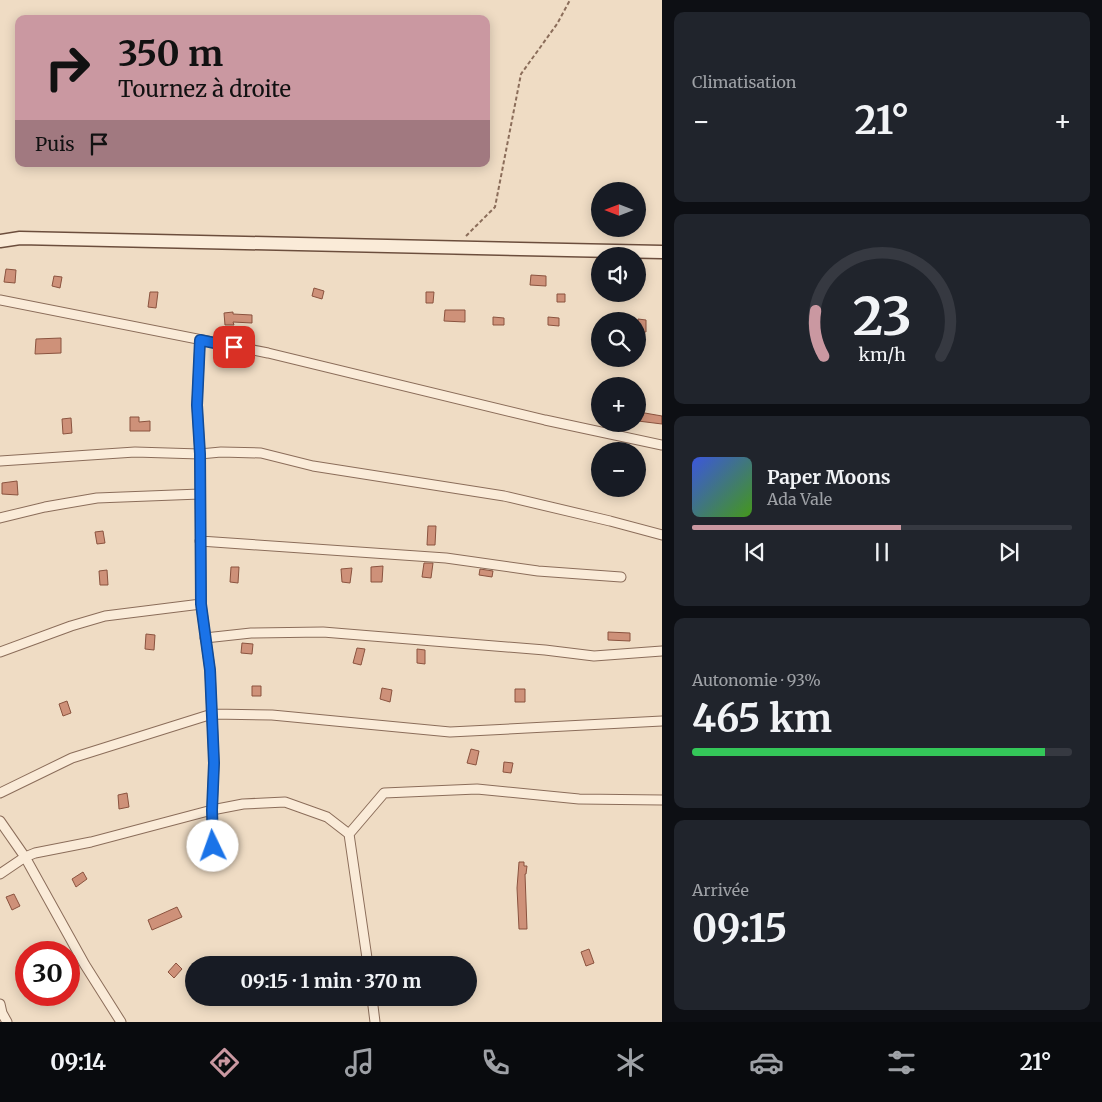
<!DOCTYPE html>
<html lang="fr">
<meta charset="utf-8">
<style>
:root{--surface:#171b24;--page:#20242c;--text:#f1f3f6;--muted:#9ea1a6;--line:#363941;--accent:#ca98a1}
body{margin:0;font-family:Merriweather,serif;background:var(--page);color:var(--text);height:100vh;display:flex;flex-direction:column;font-size:19px;white-space:nowrap}
*{box-sizing:border-box;margin:0}
p{font-size:16px;color:var(--muted)}
.icon{flex:none;width:28px;height:28px;fill:none;stroke:currentColor;stroke-width:2;stroke-linecap:round;stroke-linejoin:round}
.map{position:relative;flex:1;overflow:hidden}
.drawer{display:flex;flex-direction:column;gap:12px;padding:12px;background:#0d0f14;width:440px}
.drawer>*{flex:none}
.banner{position:absolute;left:15px;top:15px;width:475px;height:152px;border-radius:10px;box-shadow:0 2px 12px #0003;background:#ca98a1;color:#111;overflow:hidden}
.needle{width:32px;rotate:270deg}
.fabs{position:absolute;left:591px;top:182px;display:grid;gap:10px}
.fabs a{display:grid;place-items:center;width:55px;height:55px;border-radius:50%;background:var(--surface);box-shadow:0 2px 12px #0003;font-size:25px}
.speed{position:absolute;left:15px;top:941px;display:flex;gap:10px;font-size:25px;font-weight:700;text-align:center}
.speed>*{display:grid;place-content:center;width:65px;height:65px;border-radius:50%;background:var(--surface);box-shadow:0 2px 12px #0003;line-height:1}
.speed .limit{border:8px solid #d22;background:#fff;color:#111}
.pin{position:absolute;display:grid;place-items:center;width:42px;height:42px;color:#fff;margin:-21px;border-radius:10px;box-shadow:0 2px 8px #0006}
.me{position:absolute;width:55px;margin:-28px;rotate:357deg;stroke-linejoin:round;filter:drop-shadow(0 0 4px #0008)}
.turn{display:flex;align-items:center;gap:18px;height:105px;padding:0 20px;font-size:22px}
.turn .icon{width:65px;height:65px;stroke-width:2.5}
.turn b{display:block;font-size:35px;line-height:42px}
.then{display:flex;align-items:center;height:48px;padding:0 20px;background:#0003;gap:10px;font-size:19px}
.big{font-size:38px;font-weight:700;line-height:1.1}
.drawer .tile{flex:1;display:flex;flex-direction:column;justify-content:center;gap:8px;min-width:0;padding:0 18px;border-radius:10px;background:var(--page)}
.drawer .dial{align-items:center;gap:0}
.dial svg{height:130px;overflow:visible;fill:none;stroke:var(--line);stroke-width:7;stroke-linecap:round;text-anchor:middle}
.dial text{fill:var(--text);stroke:none}
.song{display:flex;align-items:center;gap:15px}
.cover{width:60px;height:60px;border-radius:8px;background:linear-gradient(135deg,hsl(230 70% 55%),hsl(100 70% 35%))}
.played{height:5px;border-radius:2px;background:linear-gradient(90deg,var(--accent) 55%,var(--line) 55%)}
.keys{display:flex;justify-content:space-around;direction:ltr}
.heat{display:flex;justify-content:space-between;align-items:center;font-size:28px;direction:ltr}
.charge{height:8px;border-radius:4px;background:linear-gradient(90deg,#34c759 93%,var(--line) 0)}
.trip{position:absolute;left:185px;top:956px;width:292px;height:50px;border-radius:25px;background:var(--surface);box-shadow:0 2px 12px #0003;font-weight:700;line-height:50px;text-align:center}
.dock{display:flex;height:80px;justify-content:space-around;align-items:center;background:#090b0e;color:var(--muted)}
.dock .icon{width:35px;height:35px}
.dock .current{color:var(--accent)}
.dock b{font-size:22px;color:var(--text)}
main{display:flex;flex:1;min-height:0}
.map>svg:first-child{display:block}
</style>
<main>
<div class="map">
<svg width="662" height="1022" viewBox="0 0 662 1022">
<rect width="100%" height="100%" fill="#efdcc4"/>
<path fill="#ce9179" stroke="#8a533f" d="M6 269 16 270 15 283 4 282Z
M531 275 546 276V286L530 285Z
M54 276 62 277 60 288 52 286Z
M314 288 324 291 322 299 312 296Z
M150 292H158L156 308 148 307Z
M426 292H434L433 303H426Z
M557 294H565V302H557Z
M445 310H465V322L444 321Z
M233 312V314L252 315V323L233 322 234 325H225L224 313Z
M493 317 504 318V325H493Z
M548 317 559 318V326L548 325Z
M638 319 646 320V332H638Z
M61 338V353L35 354 36 339Z
M639 412 662 416V424L638 421Z
M130 417H139V422L150 421V431H130Z
M71 418 72 433 63 434 62 419Z
M17 481 18 495 2 494V483Z
M428 526H436L435 545H427Z
M103 531 105 543 97 544 95 532Z
M424 563H433L431 578 422 577Z
M383 566 382 582H371V567Z
M231 567H239L238 583 230 582Z
M352 568 350 583 342 582 341 569Z
M480 569 493 571 492 577 479 575Z
M107 570 108 585H100L99 571Z
M608 632 630 633V641L608 640Z
M146 634 155 635 154 650 145 649Z
M242 643 253 644 252 654 241 653Z
M357 648 365 649 361 665 353 663Z
M417 649 425 650V664L417 663Z
M252 686H261V696H252Z
M382 688 392 690 390 702 380 699Z
M515 689H525V702H515Z
M67 701 71 713 63 716 59 704Z
M471 749 479 751 476 765 467 763Z
M504 762 513 763 511 773 503 772Z
M127 793 129 807 119 809 118 795Z
M519 862H524V866H527L526 874H525L527 929H519L517 888Z
M83 872 87 879 76 887 72 879Z
M14 894 20 906 12 910 6 897Z
M177 907 182 917 152 930 148 920Z
M589 949 594 963 586 966 581 952Z
M176 963 182 969 174 978 168 972Z"/>
<g fill="none" stroke-linecap="round" stroke-linejoin="round">
<defs>
<path id="street" d="M0 300 268 353 545 420 662 445
M0 461 135 452 200 454 197 405 200 341
M0 518 45 507 97 498 200 494
M200 541 446 558 538 571 621 577
M201 604 210 670 214 763 212 810 214 864
M205 638 251 633 323 632 545 650 594 656 662 651
M0 652 71 626 105 616 201 604 200 454 221 452 261 453 313 466 504 496 610 521 662 535
M0 793 72 758 212 714 272 715 450 732 662 721
M0 821 25 857 85 965 121 1022
M0 874 25 857 35 853 91 842 212 810 243 804 285 802 327 817 349 834
M368 965 349 834 384 793 477 789 579 799 662 800
M372 998 375 1022
M0 1004 2 1013 7 1022"/>
<path id="secondary" d="M0 241 20 238 662 252"/>
</defs>
<use href="#street" stroke="#8b6d5a" stroke-width="11"/>
<use href="#secondary" stroke="#6c4e3d" stroke-width="15"/>
<path stroke="#8b6d5a" stroke-width="2" stroke-dasharray="4 2.5" stroke-linecap="butt" d="M466 236 495 207 521 74 557 24 570 0"/>
<use href="#street" stroke="#faebd8" stroke-width="9"/>
<use href="#secondary" stroke="#faebd8" stroke-width="12"/>
</g>
<g fill="none" stroke-linecap="round" stroke-linejoin="round">
<defs>
<path id="route" d="M213 846 212 810 214 763 210 670 201 604 200 454 197 405 200 340 234 347"/>
</defs>
<use href="#route" stroke="#114b97" stroke-width="12"/>
<use href="#route" stroke="#1a73e8" stroke-width="9"/>
</g>
</svg>
<div class="fabs">
<a><svg class="needle" viewBox="-14 -14 28 28"><path d="M0-13l5 13h-10z" fill="#e53935"/><path d="M0 13l5-13h-10z" fill="#9ea1a6"/></svg></a>
<a><svg class="icon" aria-label="sound" viewBox="0 0 24 24"><path d="M4 9h4l5-4v14l-5-4H4zM17 9q2 3 0 6"/></svg></a>
<a><svg class="icon" aria-label="search" viewBox="0 0 24 24"><circle cx="10" cy="10" r="6"/><path d="M15 15l6 6"/></svg></a>
<a>+</a>
<a>−</a>
</div>
<div class="speed"><div class="limit">30</div></div>
<div class="pin" style="left:234px;top:347px;background:#d93025"><svg class="icon" aria-label="arrive" viewBox="0 0 24 24"><path d="M6 21V4h12l-3 4 3 4H6"/></svg></div>
<svg class="me" style="left:213px;top:846px" viewBox="-20 -20 40 40"><circle r="19" fill="#fff"/><path d="M0-13L10 11 0 6-10 11z" fill="#1a73e8"/></svg>
<div class="trip">09:15 · 1 min · 370 m</div>
<div class="banner">
<div class="turn"><svg class="icon" aria-label="right" viewBox="0 0 24 24"><path d="M7 20v-9h11M14 6l5 5-5 5"/></svg><div><b>350 m</b>Tournez à droite</div></div>
<div class="then">Puis<svg class="icon" aria-label="arrive" viewBox="0 0 24 24"><path d="M6 21V4h12l-3 4 3 4H6"/></svg></div>
</div>
</div>
<section class="drawer">
<div class="tile"><p>Climatisation</p>
<div class="heat"><a>−</a><b class="big">21°</b><a>+</a></div>
</div>
<div class="tile dial"><svg viewBox="0 0 100 80">
<path d="M14 69A42 42 0 1 1 86 69"/>
<path d="M14 69A42 42 0 0 1 9 41" stroke="#ca98a1"/>
<text x="50" y="56" font-size="32" font-weight="700">23</text>
<text x="50" y="72" font-size="11">km/h</text>
</svg></div>
<div class="tile">
<div class="song"><i class="cover"></i><div><b>Paper Moons</b><p>Ada Vale</p></div></div>
<div class="played"></div>
<div class="keys"><svg class="icon" aria-label="previous" viewBox="0 0 24 24"><path d="M18 5L8 12l10 7zM5 5v14"/></svg><svg class="icon" aria-label="pause" viewBox="0 0 24 24"><path d="M8 5v14M16 5v14"/></svg><svg class="icon" aria-label="next" viewBox="0 0 24 24"><path d="M6 5l10 7-10 7zM19 5v14"/></svg></div>
</div>
<div class="tile"><p>Autonomie · 93%</p><b class="big">465 km</b><div class="charge"></div></div>
<div class="tile"><p>Arrivée</p><b class="big">09:15</b></div>
</section>
</main>
<nav class="dock">
<b>09:14</b>
<svg class="icon current" aria-label="directions" viewBox="0 0 24 24"><path d="M12 3l9 9-9 9-9-9zM9 14v-3h6M13 9l2 2-2 2"/></svg>
<svg class="icon" aria-label="music" viewBox="0 0 24 24"><path d="M9 18V5l10-2v13"/><circle cx="6" cy="18" r="3"/><circle cx="16" cy="16" r="3"/></svg>
<svg class="icon" aria-label="phone" viewBox="0 0 24 24"><path d="M5 4h4l2 5-3 2q2 4 5 5l2-3 5 2v4C11 20 4 13 5 4z"/></svg>
<svg class="icon" aria-label="climate" viewBox="0 0 24 24"><path d="M12 3v18M4 7l16 10M4 17L20 7"/></svg>
<svg class="icon" aria-label="car" viewBox="0 0 24 24"><path d="M5 17H2v-5l4-1 3-4h7l3 4 3 1v5h-3M9 17h6M6 11h13"/><circle cx="7" cy="17" r="2"/><circle cx="17" cy="17" r="2"/></svg>
<svg class="icon" aria-label="filters" viewBox="0 0 24 24"><path d="M4 7h16M4 17h16"/><circle cx="9" cy="7" r="2"/><circle cx="15" cy="17" r="2"/></svg>
<b>21°</b>
</nav>
